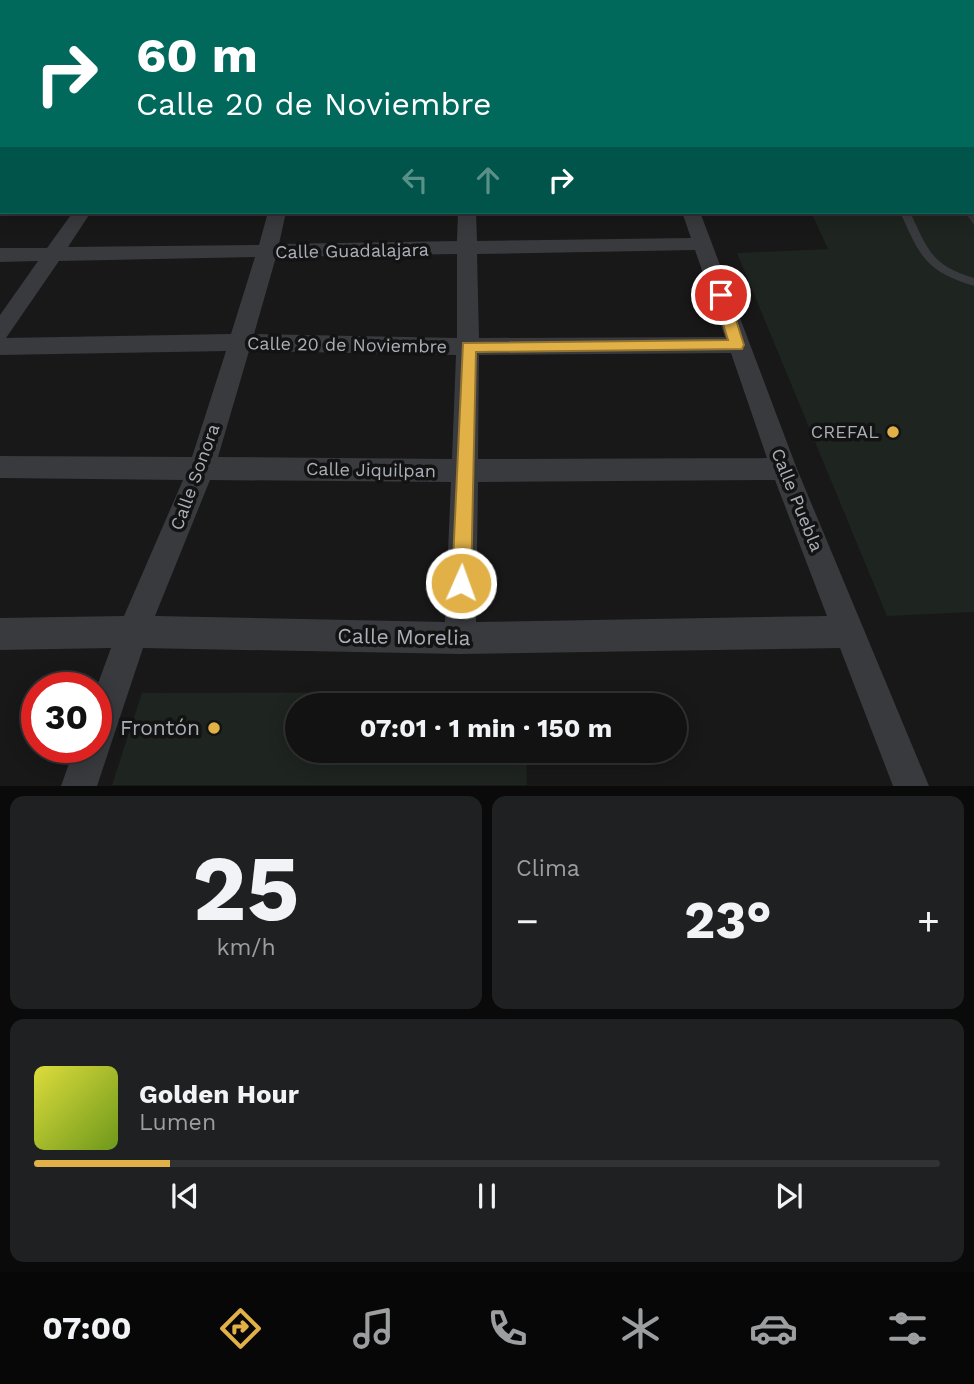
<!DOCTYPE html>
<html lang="es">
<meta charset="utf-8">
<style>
:root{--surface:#121213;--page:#1f2021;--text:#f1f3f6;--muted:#9c9ea0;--line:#313233;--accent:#e1b148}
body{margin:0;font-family:"Work Sans",sans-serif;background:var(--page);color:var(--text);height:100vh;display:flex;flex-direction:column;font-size:26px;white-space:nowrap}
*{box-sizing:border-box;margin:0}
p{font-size:23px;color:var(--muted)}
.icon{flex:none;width:38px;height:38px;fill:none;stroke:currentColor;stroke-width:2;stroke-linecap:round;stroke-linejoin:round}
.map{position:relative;height:786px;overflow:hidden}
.side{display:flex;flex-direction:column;gap:10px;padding:10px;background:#0a0a0a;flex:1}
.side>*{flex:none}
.guide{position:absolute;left:0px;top:0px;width:975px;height:214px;box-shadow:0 4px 18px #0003,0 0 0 2px var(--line);background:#00695c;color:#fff;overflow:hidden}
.speed{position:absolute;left:21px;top:672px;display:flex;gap:14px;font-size:35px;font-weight:700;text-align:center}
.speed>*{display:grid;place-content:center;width:91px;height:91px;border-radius:50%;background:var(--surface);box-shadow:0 4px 18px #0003,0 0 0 2px var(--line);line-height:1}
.speed .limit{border:10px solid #d22;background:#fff;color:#111}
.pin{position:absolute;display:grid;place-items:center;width:60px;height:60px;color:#fff;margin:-30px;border:4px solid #fff;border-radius:50%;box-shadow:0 2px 7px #0007}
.me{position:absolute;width:77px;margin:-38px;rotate:2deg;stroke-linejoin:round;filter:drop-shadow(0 0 5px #0008)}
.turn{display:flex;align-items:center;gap:24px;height:147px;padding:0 21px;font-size:32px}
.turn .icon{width:91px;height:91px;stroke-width:2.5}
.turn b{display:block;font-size:49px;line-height:60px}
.lanes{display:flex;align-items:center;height:66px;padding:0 21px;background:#0003;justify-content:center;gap:35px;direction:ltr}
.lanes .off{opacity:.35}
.big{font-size:52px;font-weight:700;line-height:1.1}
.side .tile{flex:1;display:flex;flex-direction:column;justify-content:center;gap:10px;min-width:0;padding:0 24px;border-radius:14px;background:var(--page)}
.side .dial{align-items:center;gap:0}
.dial b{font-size:91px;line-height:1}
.song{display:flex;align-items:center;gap:21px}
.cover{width:84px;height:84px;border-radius:10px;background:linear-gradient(135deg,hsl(60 70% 55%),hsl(80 70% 35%))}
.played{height:7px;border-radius:4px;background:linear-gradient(90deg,var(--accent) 15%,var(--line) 15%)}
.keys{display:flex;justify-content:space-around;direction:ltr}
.heat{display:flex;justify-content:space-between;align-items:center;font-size:38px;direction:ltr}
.side .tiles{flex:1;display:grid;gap:10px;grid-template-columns:1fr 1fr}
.tile:last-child{grid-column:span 2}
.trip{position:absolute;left:285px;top:693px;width:402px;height:70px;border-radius:35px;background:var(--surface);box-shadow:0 4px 18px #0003,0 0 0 2px var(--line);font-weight:700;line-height:70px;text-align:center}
.tab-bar{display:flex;height:112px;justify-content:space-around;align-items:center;background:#070708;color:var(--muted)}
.tab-bar .icon{width:49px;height:49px}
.tab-bar .on{color:var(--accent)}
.tab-bar b{font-size:32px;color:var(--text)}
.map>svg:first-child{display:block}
</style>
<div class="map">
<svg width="974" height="786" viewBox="0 0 974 786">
<rect width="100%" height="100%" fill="#181819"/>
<path fill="#242426" d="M0 0H435L451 2H2V21Z"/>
<path fill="#1e241f" d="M974 120V612L887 616 737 253 828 249 811 212H973Z
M526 692V705H298V751H526L527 785H112L142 693Z"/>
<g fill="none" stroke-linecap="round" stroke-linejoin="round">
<path fill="#393a3e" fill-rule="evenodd" d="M900 212H910C928 250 931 265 974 278V286C925 271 920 256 900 212Z"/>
<path fill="#393a3e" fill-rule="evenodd" d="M17 0H37L16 2Z
M346 0H358L345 2Z
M404 0H430L431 2H405Z
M597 0H609L596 2Z
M0 2H2V10H0Z
M973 16H974V24H973Z
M2 91V102L0 103V92Z
M0 123H2V133H0Z
M0 180H2V190H0Z
M73 212H91L68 247 259 245 268 212H286L279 244 457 241 458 212H476L477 241 691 238 682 212H700L797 469 929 786H893L840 648 460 654 143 648 97 786H61L75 747H96V689L111 648 0 650V618L124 616 183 480 0 478V456L192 457 226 351 0 355V315L38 261 0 262V248H47ZM695 250 725 337 479 338 477 254ZM457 254V338L254 334 276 257ZM255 257 231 334 6 338 59 261ZM249 351 456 355 452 459 218 457ZM731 353 767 458 478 459 479 355ZM210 480 451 482 445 622 155 616ZM775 480 827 616 476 622 478 482Z"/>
<path fill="#55575d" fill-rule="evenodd" d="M0 70H2V84H0Z
M973 95H974V109H973Z"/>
</g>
<path fill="#343437" d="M973 149H974V225L965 212H973Z"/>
<path fill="#414145" stroke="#515357" stroke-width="2" d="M973 149H974V192L973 190Z"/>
<path fill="#e1b148" stroke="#92732f" stroke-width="2" d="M721 290 728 295 744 345 742 349 476 352 471 583 468 589 461 592 455 589 452 583 463 343 728 340 714 295Z"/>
<g fill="#e1b148" stroke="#131314" stroke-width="2.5">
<circle cx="893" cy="432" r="7"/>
<circle cx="214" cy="728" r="7"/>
</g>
<g text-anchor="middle" stroke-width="7" stroke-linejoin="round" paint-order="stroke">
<g font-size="18" fill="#abafb8" stroke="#131314">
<text transform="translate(352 251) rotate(-1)" y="6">Calle Guadalajara</text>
<text transform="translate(347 345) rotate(1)" y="6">Calle 20 de Noviembre</text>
<text transform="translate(371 470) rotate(1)" y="6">Calle Jiquilpan</text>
<text transform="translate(195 477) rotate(-70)" y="6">Calle Sonora</text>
<text transform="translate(797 500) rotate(68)" y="6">Calle Puebla</text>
</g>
<g font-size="18" fill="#abafb8" stroke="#131314" text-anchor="end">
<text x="879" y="438">CREFAL</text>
</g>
<g font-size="21" fill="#abafb8" stroke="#131314">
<text transform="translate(404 637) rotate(1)" y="7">Calle Morelia</text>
</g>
<g font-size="21" fill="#abafb8" stroke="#131314" text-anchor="end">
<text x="200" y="735">Frontón</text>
</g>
</g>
</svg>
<div class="speed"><div class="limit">30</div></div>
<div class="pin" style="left:721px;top:295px;background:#d93025"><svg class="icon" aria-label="arrive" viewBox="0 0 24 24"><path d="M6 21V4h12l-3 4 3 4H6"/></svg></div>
<svg class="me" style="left:461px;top:583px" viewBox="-20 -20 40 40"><circle r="17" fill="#e1b148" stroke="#fff" stroke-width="3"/><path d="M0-11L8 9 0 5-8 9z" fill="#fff"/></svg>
<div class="trip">07:01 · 1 min · 150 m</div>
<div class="guide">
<div class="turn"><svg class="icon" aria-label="right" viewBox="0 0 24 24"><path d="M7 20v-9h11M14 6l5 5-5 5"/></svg><div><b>60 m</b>Calle 20 de Noviembre</div></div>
<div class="lanes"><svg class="icon off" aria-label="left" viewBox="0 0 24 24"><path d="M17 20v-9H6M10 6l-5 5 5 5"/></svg><svg class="icon off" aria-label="ahead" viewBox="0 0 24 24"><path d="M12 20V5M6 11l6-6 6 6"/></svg><svg class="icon" aria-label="right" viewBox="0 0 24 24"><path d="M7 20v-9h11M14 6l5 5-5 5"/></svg></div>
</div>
</div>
<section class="side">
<div class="tiles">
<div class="tile dial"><b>25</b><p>km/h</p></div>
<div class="tile"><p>Clima</p>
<div class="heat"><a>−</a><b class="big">23°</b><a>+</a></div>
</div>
<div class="tile">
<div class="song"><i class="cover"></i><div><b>Golden Hour</b><p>Lumen</p></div></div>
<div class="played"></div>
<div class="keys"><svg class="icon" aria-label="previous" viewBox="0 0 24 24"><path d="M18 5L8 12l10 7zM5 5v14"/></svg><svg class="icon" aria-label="pause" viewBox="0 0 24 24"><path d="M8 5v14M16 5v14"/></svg><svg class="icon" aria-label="next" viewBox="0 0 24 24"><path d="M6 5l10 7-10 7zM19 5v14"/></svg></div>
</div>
</div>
</section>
<nav class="tab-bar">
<b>07:00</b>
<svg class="icon on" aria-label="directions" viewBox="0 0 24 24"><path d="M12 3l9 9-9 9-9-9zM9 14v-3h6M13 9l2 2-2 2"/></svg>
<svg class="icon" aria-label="music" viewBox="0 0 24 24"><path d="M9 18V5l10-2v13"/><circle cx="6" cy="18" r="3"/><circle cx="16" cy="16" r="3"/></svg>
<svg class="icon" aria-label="phone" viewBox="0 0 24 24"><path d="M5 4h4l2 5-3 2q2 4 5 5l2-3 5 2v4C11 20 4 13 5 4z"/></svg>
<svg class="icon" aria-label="climate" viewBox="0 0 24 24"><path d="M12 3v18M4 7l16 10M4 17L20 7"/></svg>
<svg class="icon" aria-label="car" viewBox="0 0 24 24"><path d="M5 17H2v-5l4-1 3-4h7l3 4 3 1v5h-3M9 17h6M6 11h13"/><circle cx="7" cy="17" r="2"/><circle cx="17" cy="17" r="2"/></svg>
<svg class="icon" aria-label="filters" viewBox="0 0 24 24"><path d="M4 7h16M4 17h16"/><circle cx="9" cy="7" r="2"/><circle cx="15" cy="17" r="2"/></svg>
</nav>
